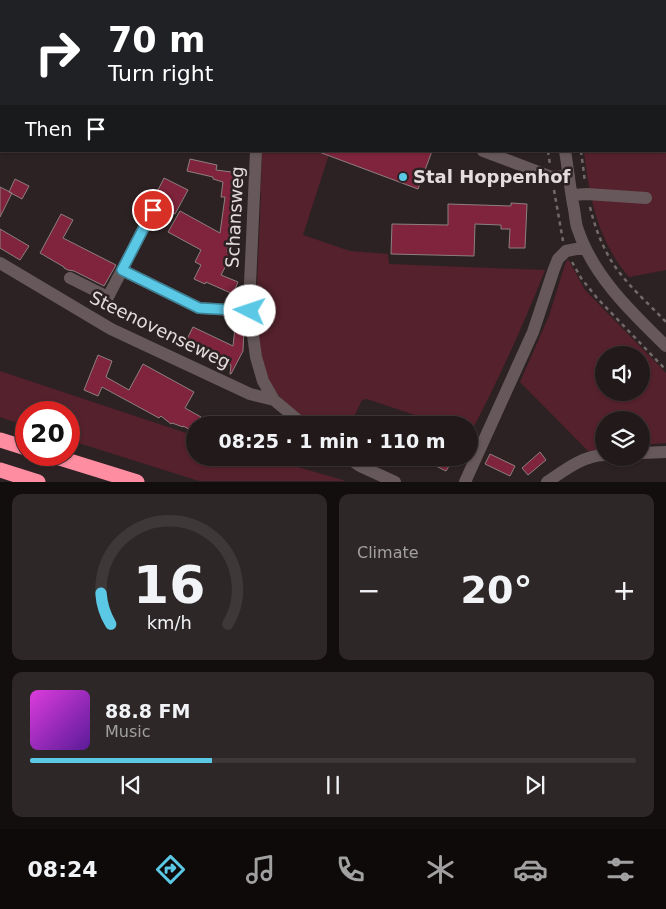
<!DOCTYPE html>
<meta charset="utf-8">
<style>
:root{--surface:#221a1a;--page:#2e2727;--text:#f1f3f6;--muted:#a2a1a2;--line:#3f3839;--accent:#5bc8e6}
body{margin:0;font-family:"DejaVu Sans",sans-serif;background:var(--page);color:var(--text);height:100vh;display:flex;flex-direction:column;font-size:19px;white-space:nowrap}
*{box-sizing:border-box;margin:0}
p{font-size:16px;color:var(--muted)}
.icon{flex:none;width:28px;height:28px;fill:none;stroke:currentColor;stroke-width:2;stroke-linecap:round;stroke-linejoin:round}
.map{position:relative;height:482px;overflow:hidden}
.drawer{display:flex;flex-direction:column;gap:12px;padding:12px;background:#130e0e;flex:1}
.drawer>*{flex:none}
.guide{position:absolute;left:0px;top:0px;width:666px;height:152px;box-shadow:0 1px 4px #0004,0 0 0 1px var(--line);background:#202124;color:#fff;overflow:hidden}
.controls{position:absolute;left:595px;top:346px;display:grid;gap:10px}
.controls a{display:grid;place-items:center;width:55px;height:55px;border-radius:50%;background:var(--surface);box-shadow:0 1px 4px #0004,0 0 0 1px var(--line);font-size:25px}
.speed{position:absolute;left:15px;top:401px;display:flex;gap:10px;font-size:25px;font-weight:700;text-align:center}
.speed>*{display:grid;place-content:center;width:65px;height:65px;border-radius:50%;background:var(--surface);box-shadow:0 1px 4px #0004,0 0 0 1px var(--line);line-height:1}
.speed .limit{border:8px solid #d22;background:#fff;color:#111}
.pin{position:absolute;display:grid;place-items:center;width:42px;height:42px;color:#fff;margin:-21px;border:2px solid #fff;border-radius:50%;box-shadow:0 1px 5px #0007}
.me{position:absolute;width:55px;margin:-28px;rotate:274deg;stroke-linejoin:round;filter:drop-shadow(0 0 4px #0008)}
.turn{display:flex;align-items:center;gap:18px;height:105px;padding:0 25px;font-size:22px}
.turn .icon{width:65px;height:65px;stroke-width:2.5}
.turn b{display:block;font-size:35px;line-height:42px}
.then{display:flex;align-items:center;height:48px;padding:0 25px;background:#0003;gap:10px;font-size:19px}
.big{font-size:38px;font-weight:600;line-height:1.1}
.drawer .card{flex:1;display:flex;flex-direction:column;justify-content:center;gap:8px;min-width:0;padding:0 18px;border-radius:10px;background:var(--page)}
.drawer .dial{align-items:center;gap:0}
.dial svg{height:130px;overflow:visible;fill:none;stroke:var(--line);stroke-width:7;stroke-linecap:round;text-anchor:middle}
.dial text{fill:var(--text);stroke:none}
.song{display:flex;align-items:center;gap:15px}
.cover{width:60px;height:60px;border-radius:8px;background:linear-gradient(135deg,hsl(300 70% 55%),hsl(270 70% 35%))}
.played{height:5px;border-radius:2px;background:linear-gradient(90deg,var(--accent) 30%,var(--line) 30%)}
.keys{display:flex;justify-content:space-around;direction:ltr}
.heat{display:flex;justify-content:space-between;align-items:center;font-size:28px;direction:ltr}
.drawer .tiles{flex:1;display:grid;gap:12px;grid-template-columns:1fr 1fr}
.card:last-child{grid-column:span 2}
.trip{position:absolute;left:186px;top:416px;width:292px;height:50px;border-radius:25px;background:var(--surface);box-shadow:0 1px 4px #0004,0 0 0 1px var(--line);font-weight:600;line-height:50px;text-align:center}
.menu{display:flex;height:80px;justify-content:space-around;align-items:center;background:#0e0a0a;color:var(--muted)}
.menu .icon{width:35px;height:35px}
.menu .active{color:var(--accent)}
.menu b{font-size:22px;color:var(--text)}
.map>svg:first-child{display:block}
</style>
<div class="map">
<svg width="666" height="482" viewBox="0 0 666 482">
<rect width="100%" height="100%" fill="#2d2223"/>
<path fill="#55212c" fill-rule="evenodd" d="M665 80 666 84V270L629 277C598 241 589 197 584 151H665Z
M262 151H330L303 235 350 251 388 254 389 264 545 270C523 326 498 381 470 434V425H445L367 399 362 400 350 425H315L283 401 274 389 263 369 256 339 257 284 261 194 260 189 261 183Z
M568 259 585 290 666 373V443L641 445V420H604V449L588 451 520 382 549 316 565 264ZM604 355H641V392H604Z
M0 371 195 436V458H267L346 481H199L69 440V412H26V426L0 417Z"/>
<path fill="#7f243c" stroke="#8d7f80" d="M319 151H432L418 189 319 152Z
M190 159 217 165 216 170 239 173 227 252 232 254 221 275 238 282 233 294 206 282 205 284 194 279 201 265 195 262 201 250 168 232 180 211 220 233 225 197H221L223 182 213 179V177L187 171Z
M164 178 188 190 175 214 160 207 156 203 152 202Z
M15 179 29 186 22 199 9 192Z
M0 187 12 193 0 217Z
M511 203 527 204 525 248H509L510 229H501V225L475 224 474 256 391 254 392 224 448 225V204L511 206Z
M61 214 73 220 63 238 116 265 104 286 74 271 68 270 64 268V267L40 253Z
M0 229 29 246 20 260 0 248Z
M236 319H243L244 329 243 351 231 374H230L231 365 185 343 193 327 233 346Z
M98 355 112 361 106 377 129 390 143 364 194 392 185 408 201 417 197 425H195L193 431 183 426V427L172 423 171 424 161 416 159 418 102 387 98 396 84 390Z
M540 452 546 460 528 475 522 468Z
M490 454 515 466 510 476 485 464Z
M438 458H454L446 471 434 465Z"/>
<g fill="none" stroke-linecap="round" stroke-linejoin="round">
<path stroke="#73696a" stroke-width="2.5" stroke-dasharray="4 4" stroke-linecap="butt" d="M517 0V1
M548 151 550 165
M581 151 585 182
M554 190 563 241
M590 207C596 232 606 257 623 277 636 293 652 307 666 322
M572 262 581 278 597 298 666 370"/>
<path stroke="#67595b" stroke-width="12" d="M233 0 234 1
M535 0V1
M591 1V0
M0 87 1 86
M256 151 249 306 256 357 263 381 274 400
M483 151 552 177 569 176
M565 151C568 169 570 187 573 204 575 212 575 220 577 227 592 275 631 312 666 346
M572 195 587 194 646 198
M0 263 111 329 250 394 274 400 304 425
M122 270 153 210
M70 278 108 297 122 270 199 308 249 311
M641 453 666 452
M348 458 360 466 395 482
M465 482 533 332 554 269 558 259 566 251 576 249H586
M547 482C565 470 582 456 604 455"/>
<path stroke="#fe8da2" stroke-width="15" d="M0 440 26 448
M50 455 137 482
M0 470 38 482"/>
</g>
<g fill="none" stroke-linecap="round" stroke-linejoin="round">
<defs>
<path id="route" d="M153 210 122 270 199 308 250 311"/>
</defs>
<use href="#route" stroke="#3b8296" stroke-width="12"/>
<use href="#route" stroke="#5bc8e6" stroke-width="9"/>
</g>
<circle fill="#5bc8e6" stroke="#2d2223" stroke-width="2" cx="403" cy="177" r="5"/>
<g text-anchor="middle" stroke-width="5" stroke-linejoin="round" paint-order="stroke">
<g font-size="18" font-weight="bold" fill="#e4dcdd" stroke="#2d2223" text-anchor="start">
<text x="413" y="183">Stal Hoppenhof</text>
</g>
<g font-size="18" fill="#e4dcdd" stroke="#2d2223">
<text transform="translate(235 217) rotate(-87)" y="6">Schansweg</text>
<text transform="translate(160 330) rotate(26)" y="6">Steenovenseweg</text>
</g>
</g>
</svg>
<div class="controls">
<a><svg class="icon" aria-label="sound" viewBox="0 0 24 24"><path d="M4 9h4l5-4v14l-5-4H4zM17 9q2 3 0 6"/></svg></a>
<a><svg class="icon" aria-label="layers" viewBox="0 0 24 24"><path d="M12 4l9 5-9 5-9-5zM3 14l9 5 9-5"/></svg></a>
</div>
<div class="speed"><div class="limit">20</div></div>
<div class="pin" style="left:153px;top:210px;background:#d93025"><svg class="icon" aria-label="arrive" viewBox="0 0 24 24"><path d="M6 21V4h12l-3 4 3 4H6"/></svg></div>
<svg class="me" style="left:250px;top:311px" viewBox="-20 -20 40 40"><circle r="19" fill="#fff"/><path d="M0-13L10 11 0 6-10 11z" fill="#5bc8e6"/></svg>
<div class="trip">08:25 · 1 min · 110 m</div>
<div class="guide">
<div class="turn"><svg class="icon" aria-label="right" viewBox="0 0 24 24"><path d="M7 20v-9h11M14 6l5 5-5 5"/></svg><div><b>70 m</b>Turn right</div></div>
<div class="then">Then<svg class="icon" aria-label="arrive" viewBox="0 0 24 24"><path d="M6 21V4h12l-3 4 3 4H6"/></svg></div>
</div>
</div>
<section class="drawer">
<div class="tiles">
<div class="card dial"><svg viewBox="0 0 100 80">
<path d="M14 69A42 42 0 1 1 86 69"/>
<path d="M14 69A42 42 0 0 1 8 50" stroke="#5bc8e6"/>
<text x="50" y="56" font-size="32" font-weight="700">16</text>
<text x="50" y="72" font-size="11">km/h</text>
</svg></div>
<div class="card"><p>Climate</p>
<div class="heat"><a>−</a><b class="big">20°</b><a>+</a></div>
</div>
<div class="card">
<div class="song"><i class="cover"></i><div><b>88.8 FM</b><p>Music</p></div></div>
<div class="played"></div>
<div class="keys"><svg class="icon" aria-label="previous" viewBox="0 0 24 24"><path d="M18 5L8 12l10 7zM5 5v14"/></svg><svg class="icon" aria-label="pause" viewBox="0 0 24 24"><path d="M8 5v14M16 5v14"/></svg><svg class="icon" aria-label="next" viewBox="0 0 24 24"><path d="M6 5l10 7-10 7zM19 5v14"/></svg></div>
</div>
</div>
</section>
<nav class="menu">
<b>08:24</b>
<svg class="icon active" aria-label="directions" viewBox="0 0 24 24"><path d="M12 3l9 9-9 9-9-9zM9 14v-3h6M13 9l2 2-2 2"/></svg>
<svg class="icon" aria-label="music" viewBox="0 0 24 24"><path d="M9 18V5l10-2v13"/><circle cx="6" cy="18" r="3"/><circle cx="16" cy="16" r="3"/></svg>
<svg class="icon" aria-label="phone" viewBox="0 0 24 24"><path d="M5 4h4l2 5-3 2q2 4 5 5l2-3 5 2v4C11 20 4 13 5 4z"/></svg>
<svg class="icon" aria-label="climate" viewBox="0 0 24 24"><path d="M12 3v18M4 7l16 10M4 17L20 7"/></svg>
<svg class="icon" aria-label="car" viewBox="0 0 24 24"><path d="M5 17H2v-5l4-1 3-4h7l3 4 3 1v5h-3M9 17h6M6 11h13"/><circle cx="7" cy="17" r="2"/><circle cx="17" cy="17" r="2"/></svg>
<svg class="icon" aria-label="filters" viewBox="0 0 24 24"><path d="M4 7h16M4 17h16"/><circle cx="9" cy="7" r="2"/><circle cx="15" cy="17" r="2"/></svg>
</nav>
